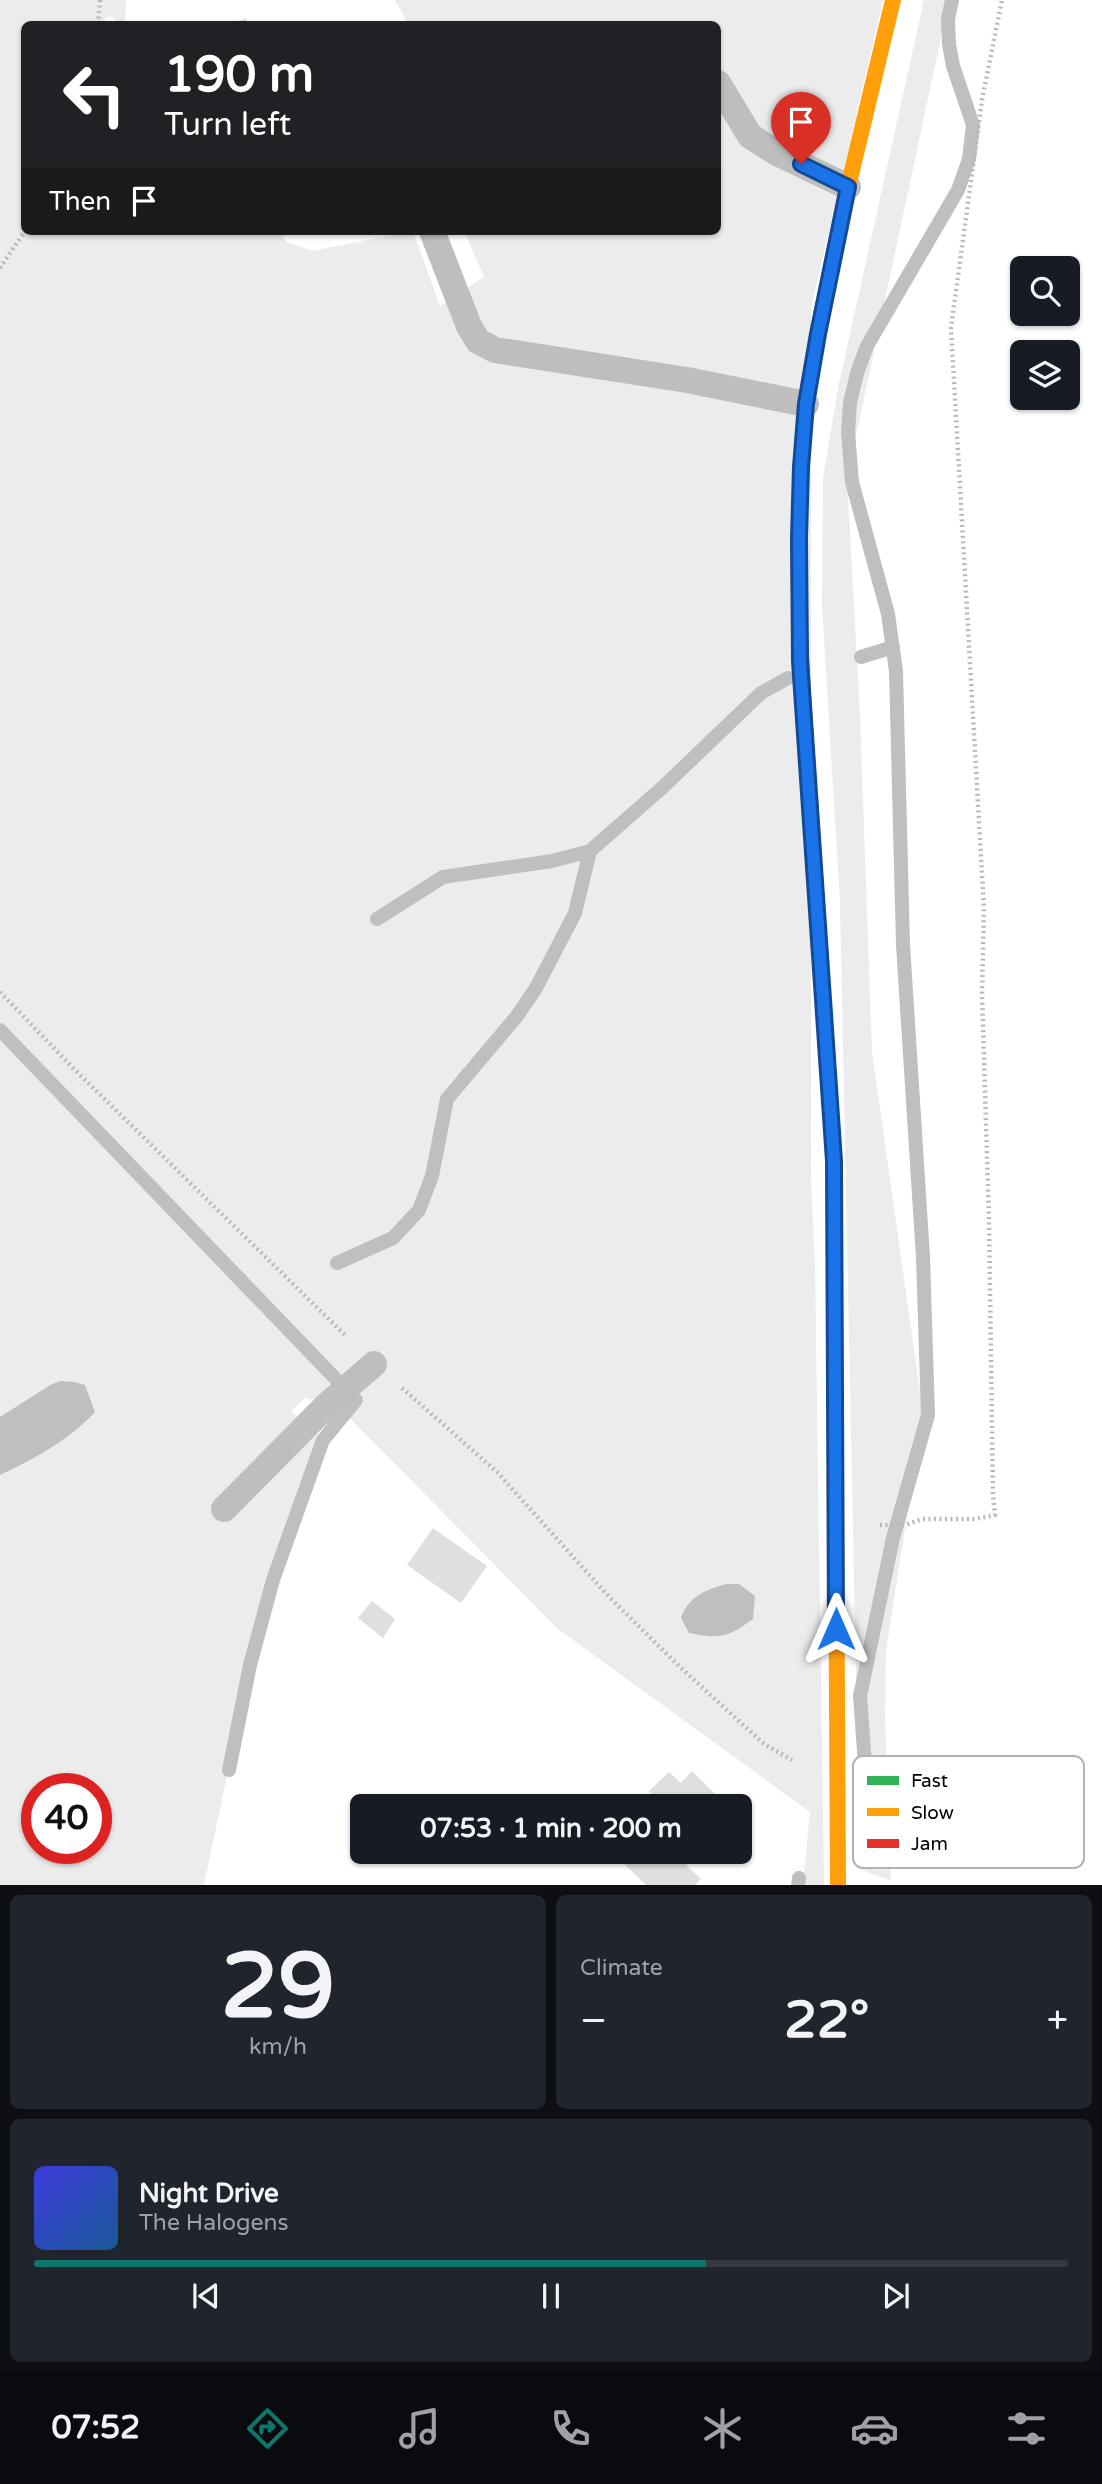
<!DOCTYPE html>
<meta charset="utf-8">
<style>
:root{--surface:#171b24;--page:#20242c;--text:#f1f3f6;--muted:#9ea1a6;--line:#363941;--accent:#0f766e}
body{margin:0;font-family:"Varela Round",sans-serif;background:var(--page);color:var(--text);height:100vh;display:flex;flex-direction:column;font-size:26px;white-space:nowrap}
*{box-sizing:border-box;margin:0}
p{font-size:23px;color:var(--muted)}
.icon{flex:none;width:38px;height:38px;fill:none;stroke:currentColor;stroke-width:2;stroke-linecap:round;stroke-linejoin:round}
.map{position:relative;height:1885px;overflow:hidden}
.drawer{display:flex;flex-direction:column;gap:10px;padding:10px;background:#0d0f14;flex:1}
.drawer>*{flex:none}
.top-card{position:absolute;left:21px;top:21px;width:700px;height:214px;border-radius:10px;box-shadow:0 2px 5px #0004;background:#202124;color:#fff;overflow:hidden}
.buttons{position:absolute;left:1010px;top:256px;display:grid;gap:14px}
.buttons a{display:grid;place-items:center;width:70px;height:70px;border-radius:10px;background:var(--surface);box-shadow:0 2px 5px #0004;font-size:35px}
.speed{position:absolute;left:21px;top:1773px;display:flex;gap:14px;font-size:35px;font-weight:700;text-align:center}
.speed>*{display:grid;place-content:center;width:91px;height:91px;border-radius:50%;background:var(--surface);box-shadow:0 2px 5px #0004;line-height:1}
.speed .limit{border:10px solid #d22;background:#fff;color:#111}
.pin{position:absolute;display:grid;place-items:center;width:60px;height:60px;color:#fff;margin:-72px -30px;border-radius:50% 50% 50% 0;rotate:-45deg;box-shadow:0 0 7px #0007}
.pin .icon{rotate:45deg}
.me{position:absolute;width:77px;margin:-38px;rotate:0deg;stroke-linejoin:round;filter:drop-shadow(0 0 5px #0008)}
.turn{display:flex;align-items:center;gap:24px;height:147px;padding:0 28px;font-size:32px}
.turn .icon{width:91px;height:91px;stroke-width:2.5}
.turn b{display:block;font-size:49px;line-height:60px}
.then{display:flex;align-items:center;height:66px;padding:0 28px;background:#0003;gap:14px;font-size:26px}
.big{font-size:52px;font-weight:700;line-height:1.1}
.drawer .card{flex:1;display:flex;flex-direction:column;justify-content:center;gap:10px;min-width:0;padding:0 24px;border-radius:10px;background:var(--page)}
.drawer .dial{align-items:center;gap:0}
.dial b{font-size:91px;line-height:1}
.song{display:flex;align-items:center;gap:21px}
.cover{width:84px;height:84px;border-radius:10px;background:linear-gradient(135deg,hsl(240 70% 55%),hsl(210 70% 35%))}
.played{height:7px;border-radius:4px;background:linear-gradient(90deg,var(--accent) 65%,var(--line) 65%)}
.keys{display:flex;justify-content:space-around;direction:ltr}
.heat{display:flex;justify-content:space-between;align-items:center;font-size:38px;direction:ltr}
.drawer .tiles{flex:1;display:grid;gap:10px;grid-template-columns:1fr 1fr}
.card:last-child{grid-column:span 2}
.trip{position:absolute;left:350px;top:1794px;width:402px;height:70px;border-radius:10px;background:var(--surface);box-shadow:0 2px 5px #0004;font-weight:700;line-height:70px;text-align:center}
.tabs{display:flex;height:112px;justify-content:space-around;align-items:center;background:#090b0e;color:var(--muted)}
.tabs .icon{width:49px;height:49px}
.tabs .selected{color:var(--accent)}
.tabs b{font-size:32px;color:var(--text)}
.map>svg:first-child{display:block}
</style>
<div class="map">
<svg width="1102" height="1886" viewBox="0 0 1102 1886">
<rect width="100%" height="100%" fill="#fff"/>
<path fill="#ececec" fill-rule="evenodd" d="M0 0H126L125 24H120L112 17 105 18 106 24H24V231H280L286 242 313 251 413 231 440 306 484 277 464 231H718V24H408L395 0H883L811 308V1177L815 1266 824 1885H803L810 1812 558 1629 325 1393 312 1400 305 1398 291 1411 323 1440 273 1580 250 1665 204 1885 0 1886ZM37 1788H96V1848H37Z
M924 0H949L847 478 860 715 872 1052 923 1413 886 1651 885 1718 891 1881 860 1869 840 901 822 606 823 478 838 388Z"/>
<path fill="#bfbfbf" d="M61 1381 74 1382 85 1385 95 1412C69 1440 34 1459 0 1475V1417L52 1384Z
M726 1584H739L755 1596 753 1619C727 1638 720 1639 689 1633L681 1618C688 1597 705 1590 726 1584Z"/>
<g fill="none" stroke-linecap="round" stroke-linejoin="round">
<path stroke="#bfbfbf" stroke-width="14" d="M861 657 893 647
M377 919 443 877 552 861 590 851 663 787 761 693 788 678
M0 1030 356 1400 323 1440 273 1580 250 1665 229 1770
M337 1263 393 1238 419 1210 432 1176 447 1099 517 1016 536 988 575 913 590 851
M868 1805 860 1696 893 1538 928 1415 923 1257 903 945 896 671 888 614 852 482 848 432 850 403 857 373 867 346 958 190 969 159 973 125 953 66 949 44 948 19 952 0
M798 1886 799 1878"/>
</g>
<path fill="#dfdfdf" d="M246 18 248 24H232Z
M433 1528 487 1566 461 1603 407 1565Z
M372 1601 395 1619 383 1638 358 1618Z
M692 1771 727 1806H659L662 1803 649 1791 669 1772 681 1783Z
M615 1852H700L686 1865 701 1879 694 1886H647L613 1853Z"/>
<g fill="none" stroke-linecap="round" stroke-linejoin="round">
<path stroke="#b9b9b9" stroke-width="4.5" stroke-dasharray="2 3.5" stroke-linecap="butt" d="M98 24 100 0
M0 268 25 231
M0 992 72 1067 347 1337
M402 1388 497 1472 610 1598 680 1667 764 1744 792 1760
M880 1525H905L922 1519H975L995 1515 993 1495 989 1221 982 993 984 909 951 328 982 100 1002 0"/>
<path stroke="#bebebe" stroke-width="26" d="M718 83 750 136 777 153 848 187
M432 231 469 326 478 341 495 350 687 380 806 404
M224 1509 327 1405 374 1364"/>
<path stroke="#30b455" stroke-width="16" d="M812 831 834 1161 835 1334"/>
<path stroke="#ff9f0a" stroke-width="16" d="M817 339 848 187 893 0
M835 1334 838 1886"/>
<path stroke="#e5322d" stroke-width="16" d="M812 831C802 690 791 548 806 407 808 384 813 361 817 339"/>
</g>
<g fill="none" stroke-linecap="round" stroke-linejoin="round">
<defs>
<path id="route" d="M801 164 848 187 818 334 806 404 801 467 799 538 800 661 834 1161 836 1629"/>
</defs>
<use href="#route" stroke="#114b97" stroke-width="18"/>
<use href="#route" stroke="#1a73e8" stroke-width="12"/>
</g>
<rect x="853" y="1756" width="231" height="112" rx="10" fill="#fff" stroke="#b2b2b2" stroke-width="2"/>
<rect x="867" y="1776" width="32" height="9" fill="#30b455"/>
<rect x="867" y="1808" width="32" height="8" fill="#ff9f0a"/>
<rect x="867" y="1839" width="32" height="9" fill="#e5322d"/>
<g font-size="19" fill="#000">
<text x="911" y="1787">Fast</text>
<text x="911" y="1819">Slow</text>
<text x="911" y="1850">Jam</text>
</g>
</svg>
<div class="buttons">
<a><svg class="icon" aria-label="search" viewBox="0 0 24 24"><circle cx="10" cy="10" r="6"/><path d="M15 15l6 6"/></svg></a>
<a><svg class="icon" aria-label="layers" viewBox="0 0 24 24"><path d="M12 4l9 5-9 5-9-5zM3 14l9 5 9-5"/></svg></a>
</div>
<div class="speed"><div class="limit">40</div></div>
<div class="pin" style="left:801px;top:164px;background:#d93025"><svg class="icon" aria-label="arrive" viewBox="0 0 24 24"><path d="M6 21V4h12l-3 4 3 4H6"/></svg></div>
<svg class="me" style="left:836px;top:1629px" viewBox="-20 -20 40 40"><path d="M0-17L14 15 0 8-14 15z" fill="#1a73e8" stroke="#fff" stroke-width="4"/></svg>
<div class="trip">07:53 · 1 min · 200 m</div>
<div class="top-card">
<div class="turn"><svg class="icon" aria-label="left" viewBox="0 0 24 24"><path d="M17 20v-9H6M10 6l-5 5 5 5"/></svg><div><b>190 m</b>Turn left</div></div>
<div class="then">Then<svg class="icon" aria-label="arrive" viewBox="0 0 24 24"><path d="M6 21V4h12l-3 4 3 4H6"/></svg></div>
</div>
</div>
<section class="drawer">
<div class="tiles">
<div class="card dial"><b>29</b><p>km/h</p></div>
<div class="card"><p>Climate</p>
<div class="heat"><a>−</a><b class="big">22°</b><a>+</a></div>
</div>
<div class="card">
<div class="song"><i class="cover"></i><div><b>Night Drive</b><p>The Halogens</p></div></div>
<div class="played"></div>
<div class="keys"><svg class="icon" aria-label="previous" viewBox="0 0 24 24"><path d="M18 5L8 12l10 7zM5 5v14"/></svg><svg class="icon" aria-label="pause" viewBox="0 0 24 24"><path d="M8 5v14M16 5v14"/></svg><svg class="icon" aria-label="next" viewBox="0 0 24 24"><path d="M6 5l10 7-10 7zM19 5v14"/></svg></div>
</div>
</div>
</section>
<nav class="tabs">
<b>07:52</b>
<svg class="icon selected" aria-label="directions" viewBox="0 0 24 24"><path d="M12 3l9 9-9 9-9-9zM9 14v-3h6M13 9l2 2-2 2"/></svg>
<svg class="icon" aria-label="music" viewBox="0 0 24 24"><path d="M9 18V5l10-2v13"/><circle cx="6" cy="18" r="3"/><circle cx="16" cy="16" r="3"/></svg>
<svg class="icon" aria-label="phone" viewBox="0 0 24 24"><path d="M5 4h4l2 5-3 2q2 4 5 5l2-3 5 2v4C11 20 4 13 5 4z"/></svg>
<svg class="icon" aria-label="climate" viewBox="0 0 24 24"><path d="M12 3v18M4 7l16 10M4 17L20 7"/></svg>
<svg class="icon" aria-label="car" viewBox="0 0 24 24"><path d="M5 17H2v-5l4-1 3-4h7l3 4 3 1v5h-3M9 17h6M6 11h13"/><circle cx="7" cy="17" r="2"/><circle cx="17" cy="17" r="2"/></svg>
<svg class="icon" aria-label="filters" viewBox="0 0 24 24"><path d="M4 7h16M4 17h16"/><circle cx="9" cy="7" r="2"/><circle cx="15" cy="17" r="2"/></svg>
</nav>
